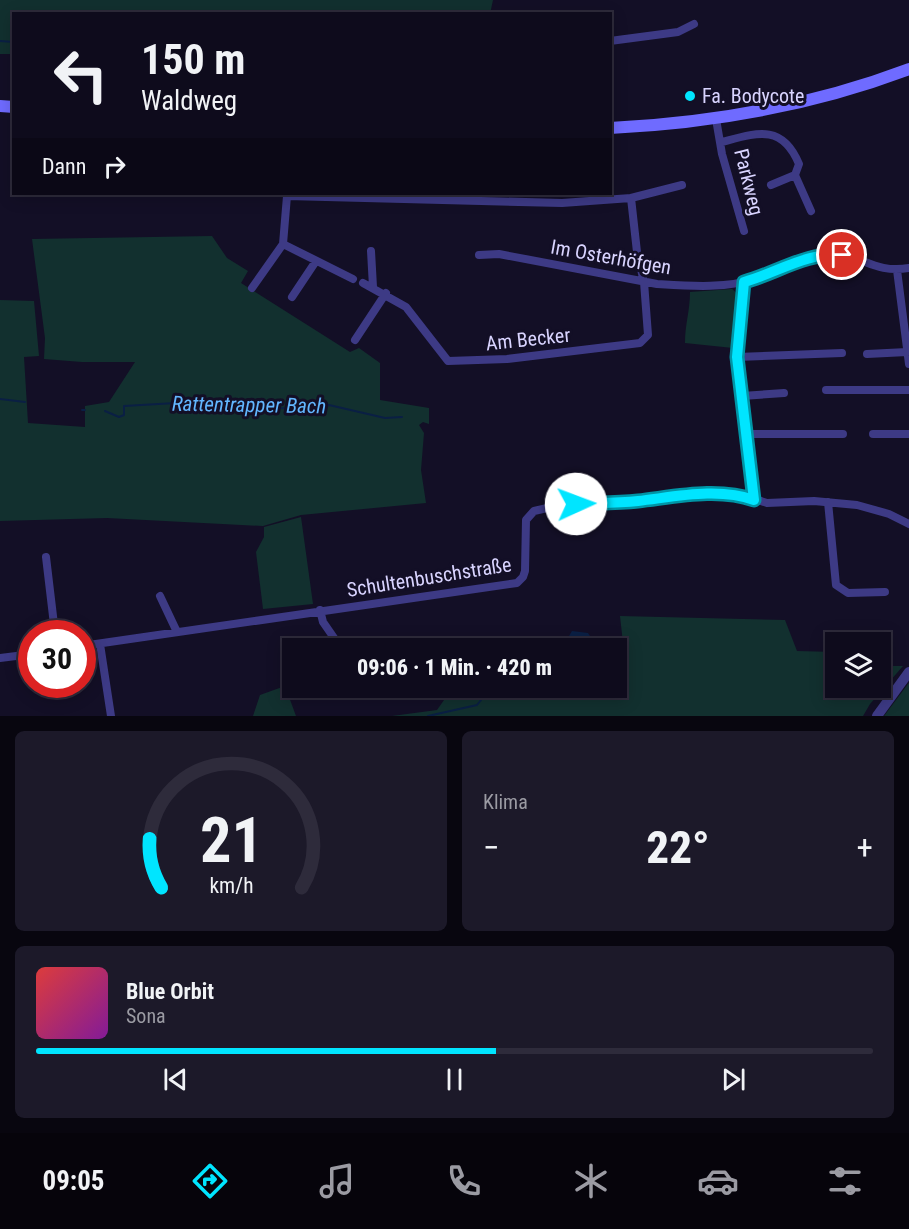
<!DOCTYPE html>
<html lang="de">
<meta charset="utf-8">
<style>
:root{--surface:#0e0b1c;--page:#1c1929;--text:#f1f3f6;--muted:#9b9ba3;--line:#2e2b3b;--accent:#00e5ff}
body{margin:0;font-family:"Roboto Condensed",sans-serif;background:var(--page);color:var(--text);height:100vh;display:flex;flex-direction:column;font-size:22px;white-space:nowrap}
*{box-sizing:border-box;margin:0}
p{font-size:20px;color:var(--muted)}
.icon{flex:none;width:33px;height:33px;fill:none;stroke:currentColor;stroke-width:2;stroke-linecap:round;stroke-linejoin:round}
.map{position:relative;height:716px;overflow:hidden}
.panel{display:flex;flex-direction:column;gap:15px;padding:15px;background:#08060f;flex:1}
.panel>*{flex:none}
.top-card{position:absolute;left:12px;top:12px;width:600px;height:183px;border-radius:0px;box-shadow:0 3px 15px #0003,0 0 0 2px var(--line);background:#0e0b1c;color:var(--text);overflow:hidden}
.buttons{position:absolute;left:825px;top:632px;display:grid;gap:12px}
.buttons a{display:grid;place-items:center;width:66px;height:66px;border-radius:0px;background:var(--surface);box-shadow:0 3px 15px #0003,0 0 0 2px var(--line);font-size:30px}
.speed{position:absolute;left:18px;top:620px;display:flex;gap:12px;font-size:30px;font-weight:700;text-align:center}
.speed>*{display:grid;place-content:center;width:78px;height:78px;border-radius:50%;background:var(--surface);box-shadow:0 3px 15px #0003,0 0 0 2px var(--line);line-height:1}
.speed .limit{border:9px solid #d22;background:#fff;color:#111}
.pin{position:absolute;display:grid;place-items:center;width:51px;height:51px;color:#fff;margin:-26px;border:3px solid #fff;border-radius:50%;box-shadow:0 2px 6px #0007}
.me{position:absolute;width:66px;margin:-33px;rotate:88deg;stroke-linejoin:round;filter:drop-shadow(0 0 4px #0008)}
.turn{display:flex;align-items:center;gap:21px;height:126px;padding:0 30px;font-size:27px}
.turn .icon{width:78px;height:78px;stroke-width:2.5}
.turn b{display:block;font-size:42px;line-height:51px}
.then{display:flex;align-items:center;height:57px;padding:0 30px;background:#0003;gap:12px;font-size:22px}
.big{font-size:45px;font-weight:800;line-height:1.1}
.panel .tile{flex:1;display:flex;flex-direction:column;justify-content:center;gap:9px;min-width:0;padding:0 21px;border-radius:9px;background:var(--page)}
.panel .dial{align-items:center;gap:0}
.dial svg{height:156px;overflow:visible;fill:none;stroke:var(--line);stroke-width:7;stroke-linecap:round;text-anchor:middle}
.dial text{fill:var(--text);stroke:none}
.song{display:flex;align-items:center;gap:18px}
.cover{width:72px;height:72px;border-radius:9px;background:linear-gradient(135deg,hsl(0 70% 55%),hsl(290 70% 35%))}
.played{height:6px;border-radius:3px;background:linear-gradient(90deg,var(--accent) 55%,var(--line) 55%)}
.keys{display:flex;justify-content:space-around;direction:ltr}
.heat{display:flex;justify-content:space-between;align-items:center;font-size:33px;direction:ltr}
.panel .tiles{flex:1;display:grid;gap:15px;grid-template-columns:1fr 1fr}
.tile:last-child{grid-column:span 2}
.trip{position:absolute;left:282px;top:638px;width:345px;height:60px;border-radius:0px;background:var(--surface);box-shadow:0 3px 15px #0003,0 0 0 2px var(--line);font-weight:800;line-height:60px;text-align:center}
.tabs{display:flex;height:96px;justify-content:space-around;align-items:center;background:#06040b;color:var(--muted)}
.tabs .icon{width:42px;height:42px}
.tabs .current{color:var(--accent)}
.tabs b{font-size:27px;color:var(--text)}
.map>svg:first-child{display:block}
</style>
<div class="map">
<svg width="909" height="716" viewBox="0 0 909 716">
<rect width="100%" height="100%" fill="#130f26"/>
<path fill="#12302f" d="M0 0H511H493L490 14H14L13 54H0Z
M212 236 227 258 248 271 241 283 350 352 359 348 380 363V400L429 408V424L423 422 419 425 424 433 421 470 426 503 301 515 263 526 107 518 0 521V300L34 301 39 356 24 357 28 423 85 427V406L109 402 135 362H82L44 359 45 338 32 239Z
M732 289 738 294 733 348 685 343C685 324 690 311 690 292Z
M301 517 313 604 263 609 256 552 264 537V527Z
M620 616 785 620 797 651 835 652 836 687H880L881 666H903L870 704 863 716H392L437 710 444 700 526 687H616L617 681 627 679Z
M909 683V716H884L908 684Z
M285 686 296 716H253L260 695Z"/>
<path fill="#0a1f44" d="M572 631 588 633 590 636 583 648H574L569 636Z"/>
<g fill="none" stroke-linecap="round" stroke-linejoin="round">
<path stroke="#0a1f44" stroke-width="2" d="M0 41 14 42
M0 399 25 402
M82 410H85
M105 411 119 417 124 415V406L193 402 307 410 329 405 385 418 402 417
M428 716 477 705 481 700"/>
<path stroke="#3d3a85" stroke-width="8" d="M610 41 678 32 694 24
M716 119 722 154 744 231
M722 142C756 133 782 123 799 164L795 175 811 211
M771 185 795 175
M631 198 682 185
M371 251 373 287
M479 255 499 254 657 284C689 286 727 289 758 278 787 268 800 257 833 255 860 253 873 274 909 268
M897 270 909 364
M353 279 283 244 287 196 562 203 631 198 637 252 644 282 648 335 640 343 507 359 448 361 406 307 363 283
M745 282 737 357 754 500
M252 288 283 244
M292 297 316 261
M355 340 386 293
M867 354 907 352
M737 357 842 353
M826 390H909
M742 396 784 393
M746 434H843
M873 434H909
M828 502 836 585 848 593 885 592
M46 557 55 633
M160 596 177 632
M320 610 323 622 341 648
M100 644 111 716
M82 646 517 583 523 577 525 571 526 520 534 511 556 506 620 503 678 495H742L767 503 814 501 857 505 889 514 909 524
M0 658 32 654"/>
<path stroke="#3d3a85" stroke-width="10" d="M877 716 909 672"/>
<path stroke="#6f6bff" stroke-width="12" d="M0 106 14 107
M610 128C712 123 814 105 909 69"/>
</g>
<g fill="none" stroke-linecap="round" stroke-linejoin="round">
<defs>
<path id="route" d="M576 504C597 503 617 503 638 501 674 497 718 487 754 500L737 357 744 282C777 273 806 252 842 255"/>
</defs>
<use href="#route" stroke="#0095a6" stroke-width="15"/>
<use href="#route" stroke="#00e5ff" stroke-width="10"/>
</g>
<circle fill="#00e5ff" stroke="#130f26" stroke-width="2" cx="690" cy="96" r="6"/>
<g text-anchor="middle" stroke-width="6" stroke-linejoin="round" paint-order="stroke">
<g font-size="20" fill="#d9d4ff" stroke="#130f26" text-anchor="start">
<text x="702" y="103">Fa. Bodycote</text>
</g>
<g font-size="20" fill="#d9d4ff" stroke="#130f26">
<text transform="translate(749 182) rotate(76)" y="7">Parkweg</text>
<text transform="translate(611 257) rotate(10)" y="7">Im Osterhöfgen</text>
<text transform="translate(528 339) rotate(-6)" y="7">Am Becker</text>
<text transform="translate(429 577) rotate(-9)" y="7">Schultenbuschstraße</text>
</g>
<g font-size="21" font-style="italic" fill="#62b6ff" stroke="#130f26">
<text transform="translate(249 405) rotate(1)" y="7">Rattentrapper Bach</text>
</g>
</g>
</svg>
<div class="buttons">
<a><svg class="icon" aria-label="layers" viewBox="0 0 24 24"><path d="M12 4l9 5-9 5-9-5zM3 14l9 5 9-5"/></svg></a>
</div>
<div class="speed"><div class="limit">30</div></div>
<div class="pin" style="left:842px;top:255px;background:#d93025"><svg class="icon" aria-label="arrive" viewBox="0 0 24 24"><path d="M6 21V4h12l-3 4 3 4H6"/></svg></div>
<svg class="me" style="left:576px;top:504px" viewBox="-20 -20 40 40"><circle r="19" fill="#fff"/><path d="M0-13L10 11 0 6-10 11z" fill="#00e5ff"/></svg>
<div class="trip">09:06 · 1 Min. · 420 m</div>
<div class="top-card">
<div class="turn"><svg class="icon" aria-label="left" viewBox="0 0 24 24"><path d="M17 20v-9H6M10 6l-5 5 5 5"/></svg><div><b>150 m</b>Waldweg</div></div>
<div class="then">Dann<svg class="icon" aria-label="right" viewBox="0 0 24 24"><path d="M7 20v-9h11M14 6l5 5-5 5"/></svg></div>
</div>
</div>
<section class="panel">
<div class="tiles">
<div class="tile dial"><svg viewBox="0 0 100 80">
<path d="M14 69A42 42 0 1 1 86 69"/>
<path d="M14 69A42 42 0 0 1 8 44" stroke="#00e5ff"/>
<text x="50" y="56" font-size="32" font-weight="700">21</text>
<text x="50" y="72" font-size="11">km/h</text>
</svg></div>
<div class="tile"><p>Klima</p>
<div class="heat"><a>−</a><b class="big">22°</b><a>+</a></div>
</div>
<div class="tile">
<div class="song"><i class="cover"></i><div><b>Blue Orbit</b><p>Sona</p></div></div>
<div class="played"></div>
<div class="keys"><svg class="icon" aria-label="previous" viewBox="0 0 24 24"><path d="M18 5L8 12l10 7zM5 5v14"/></svg><svg class="icon" aria-label="pause" viewBox="0 0 24 24"><path d="M8 5v14M16 5v14"/></svg><svg class="icon" aria-label="next" viewBox="0 0 24 24"><path d="M6 5l10 7-10 7zM19 5v14"/></svg></div>
</div>
</div>
</section>
<nav class="tabs">
<b>09:05</b>
<svg class="icon current" aria-label="directions" viewBox="0 0 24 24"><path d="M12 3l9 9-9 9-9-9zM9 14v-3h6M13 9l2 2-2 2"/></svg>
<svg class="icon" aria-label="music" viewBox="0 0 24 24"><path d="M9 18V5l10-2v13"/><circle cx="6" cy="18" r="3"/><circle cx="16" cy="16" r="3"/></svg>
<svg class="icon" aria-label="phone" viewBox="0 0 24 24"><path d="M5 4h4l2 5-3 2q2 4 5 5l2-3 5 2v4C11 20 4 13 5 4z"/></svg>
<svg class="icon" aria-label="climate" viewBox="0 0 24 24"><path d="M12 3v18M4 7l16 10M4 17L20 7"/></svg>
<svg class="icon" aria-label="car" viewBox="0 0 24 24"><path d="M5 17H2v-5l4-1 3-4h7l3 4 3 1v5h-3M9 17h6M6 11h13"/><circle cx="7" cy="17" r="2"/><circle cx="17" cy="17" r="2"/></svg>
<svg class="icon" aria-label="filters" viewBox="0 0 24 24"><path d="M4 7h16M4 17h16"/><circle cx="9" cy="7" r="2"/><circle cx="15" cy="17" r="2"/></svg>
</nav>
